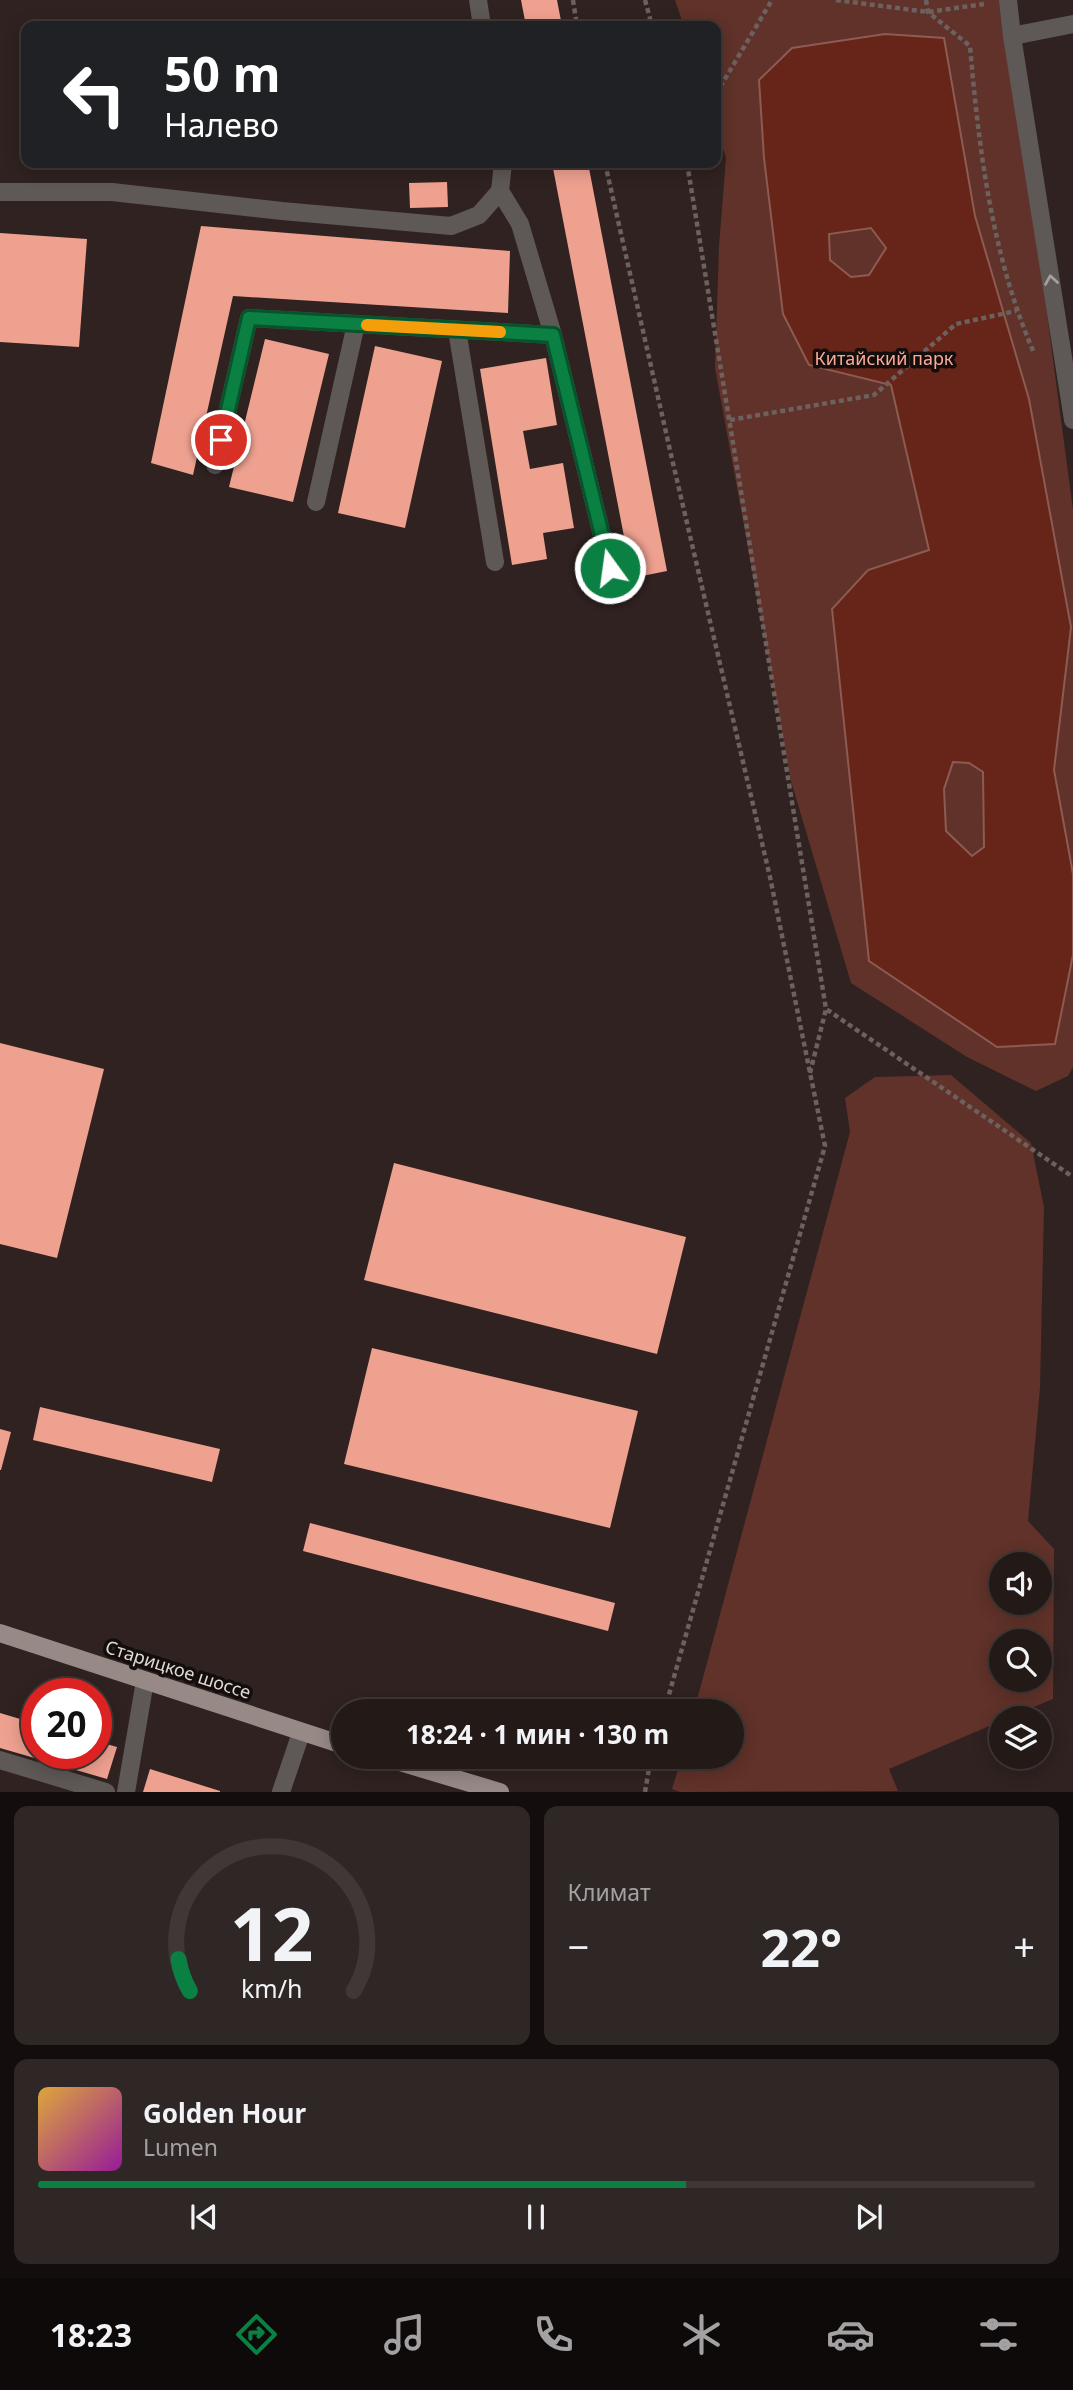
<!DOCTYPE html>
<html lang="ru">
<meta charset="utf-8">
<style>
:root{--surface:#231a18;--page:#2f2725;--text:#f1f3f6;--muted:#a3a1a2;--line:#403837;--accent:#0b8043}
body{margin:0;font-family:"Noto Sans",sans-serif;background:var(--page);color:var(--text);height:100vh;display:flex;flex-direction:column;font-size:26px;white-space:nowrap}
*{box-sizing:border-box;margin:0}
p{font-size:23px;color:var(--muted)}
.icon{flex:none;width:38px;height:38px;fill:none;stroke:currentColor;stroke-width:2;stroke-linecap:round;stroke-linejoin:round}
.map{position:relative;height:1792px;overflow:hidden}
.sheet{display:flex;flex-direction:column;gap:14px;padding:14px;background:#130e0d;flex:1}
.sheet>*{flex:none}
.hud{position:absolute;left:21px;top:21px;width:700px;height:147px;border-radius:14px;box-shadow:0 4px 18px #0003,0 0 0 2px var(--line);background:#202124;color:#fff;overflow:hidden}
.fabs{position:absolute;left:989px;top:1552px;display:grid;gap:14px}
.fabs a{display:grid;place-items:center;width:63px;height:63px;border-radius:50%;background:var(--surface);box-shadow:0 4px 18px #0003,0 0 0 2px var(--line);font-size:35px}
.speed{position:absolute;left:21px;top:1678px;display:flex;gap:14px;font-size:35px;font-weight:700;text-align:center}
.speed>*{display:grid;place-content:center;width:91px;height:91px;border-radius:50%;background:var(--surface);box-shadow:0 4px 18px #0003,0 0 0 2px var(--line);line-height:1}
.speed .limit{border:10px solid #d22;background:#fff;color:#111}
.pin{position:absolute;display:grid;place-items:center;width:60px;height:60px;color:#fff;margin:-30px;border:4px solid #fff;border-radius:50%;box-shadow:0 2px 7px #0007}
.me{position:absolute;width:77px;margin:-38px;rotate:346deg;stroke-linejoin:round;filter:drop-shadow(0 0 5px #0008)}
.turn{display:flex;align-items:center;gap:24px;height:147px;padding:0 28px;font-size:32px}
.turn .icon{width:91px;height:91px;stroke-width:2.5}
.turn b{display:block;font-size:49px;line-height:60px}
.big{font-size:52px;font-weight:700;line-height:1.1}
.sheet .widget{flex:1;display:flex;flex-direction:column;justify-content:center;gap:10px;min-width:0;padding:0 24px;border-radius:14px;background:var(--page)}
.sheet .dial{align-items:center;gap:0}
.dial svg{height:182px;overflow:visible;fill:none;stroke:var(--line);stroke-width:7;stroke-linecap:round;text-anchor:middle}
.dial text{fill:var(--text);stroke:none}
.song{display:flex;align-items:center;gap:21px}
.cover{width:84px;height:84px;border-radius:10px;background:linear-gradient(135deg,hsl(40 70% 55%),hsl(300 70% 35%))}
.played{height:7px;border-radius:4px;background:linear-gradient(90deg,var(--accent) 65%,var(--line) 65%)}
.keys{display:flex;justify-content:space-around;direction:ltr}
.heat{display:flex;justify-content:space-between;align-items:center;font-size:38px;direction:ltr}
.sheet .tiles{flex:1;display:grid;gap:14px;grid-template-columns:1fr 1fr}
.widget:last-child{grid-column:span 2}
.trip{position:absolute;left:331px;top:1699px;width:413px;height:70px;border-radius:35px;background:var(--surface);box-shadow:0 4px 18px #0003,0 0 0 2px var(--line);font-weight:700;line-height:70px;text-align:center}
.tab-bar{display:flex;height:112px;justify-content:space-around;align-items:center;background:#0e0a0a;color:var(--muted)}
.tab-bar .icon{width:49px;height:49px}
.tab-bar .on{color:var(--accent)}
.tab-bar b{font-size:32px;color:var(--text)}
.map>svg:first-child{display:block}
</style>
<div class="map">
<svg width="1073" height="1792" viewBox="0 0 1073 1792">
<rect width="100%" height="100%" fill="#2f2220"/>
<path fill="#603229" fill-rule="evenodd" d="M675 0H1000L1047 314 1073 510V1067L1068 1076 1036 1091 967 1057 851 983 791 781 715 368 719 246 726 158 716 126V26H684Z
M951 1075 1031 1143 1044 1207 1040 1388 1028 1521 1054 1549 1053 1699 1007 1718H1001V1721L889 1769 898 1791 680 1792 672 1789 682 1757H732V1712L694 1711 850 1132 845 1098 875 1077ZM1001 1564H1040V1603H1001ZM1001 1642H1040V1680H1001Z"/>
<path fill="#672519" stroke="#8c5b52" stroke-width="2" fill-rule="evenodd" d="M885 34 944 38 975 216 1029 399 1071 627 1054 770 1073 874V955L1055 1044 997 1047 869 961 832 609 868 570 929 550 891 385 809 365 783 314 764 158 759 80 792 48ZM871 228 886 248 869 275 851 277 830 260 829 234ZM953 762 969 763 983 772 984 847 972 856 946 831 944 789Z"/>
<path fill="#efa190" d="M521 0H557L562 26H526Z
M552 163H588L667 571 632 578Z
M447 182 448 207 410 208 409 183Z
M201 226 510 251 508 313 233 296 193 475 151 463Z
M0 233 87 239 79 347 0 342Z
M265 339 329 354 293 502 229 487Z
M375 346 442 361 405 528 338 513Z
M546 358 557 425 523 431 530 469 563 463 574 528 543 533 547 559 512 565 480 369Z
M0 1043 104 1069 57 1258 0 1244Z
M394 1163 686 1237 657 1354 364 1280Z
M372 1348 638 1411 610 1528 344 1464Z
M40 1407 220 1449 212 1482 33 1440Z
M0 1429 11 1432 1 1470H0Z
M310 1523 615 1603 608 1631 303 1551Z
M0 1713 37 1724V1754H96V1741L117 1747 107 1779 0 1748Z
M150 1769 220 1791V1792H143Z"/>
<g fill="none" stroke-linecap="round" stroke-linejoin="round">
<path stroke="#6c615f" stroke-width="4.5" stroke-dasharray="5 3.5" stroke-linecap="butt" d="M573 0 577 26
M645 0 652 26
M836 0 928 12 984 4
M926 0 928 12 970 46C979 151 992 256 1034 353
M716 94 772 0
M605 163 672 459 770 877 825 1146 664 1712
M687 163 826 1009 1073 1177
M730 420 874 395 956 324 1016 311
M810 1073 826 1009
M645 1792 651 1757"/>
<path stroke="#5e5856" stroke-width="18" d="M478 0 482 26
M1008 0 1012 36 1073 420
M1012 36 1073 24
M500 191 520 224 553 335 610 568
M0 192H112L282 211 451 226 479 215 500 191 503 163
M457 330 495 562
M215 465 249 318 553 335
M316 502 356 324
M0 1760 106 1792
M126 1792 145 1681
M281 1792 301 1733"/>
<path stroke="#968986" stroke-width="18" d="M0 1633 343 1745
M383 1757 500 1792"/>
</g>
<defs><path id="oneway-chevron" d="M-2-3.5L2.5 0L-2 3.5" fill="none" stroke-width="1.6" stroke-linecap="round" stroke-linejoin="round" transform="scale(1.75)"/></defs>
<use stroke="#a69f9d" href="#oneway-chevron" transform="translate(1051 280) rotate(-99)"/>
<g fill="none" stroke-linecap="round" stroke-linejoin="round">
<defs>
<path id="route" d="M221 440 249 318 553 335 610 568"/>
</defs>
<use href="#route" stroke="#07532c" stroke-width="18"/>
<use href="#route" stroke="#0b8043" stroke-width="12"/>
<path stroke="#f59e0b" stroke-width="12" d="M367 325 500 332"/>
</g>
<g text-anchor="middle" stroke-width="7" stroke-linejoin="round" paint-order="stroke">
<g font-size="18" fill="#fca997" stroke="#130d0c">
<text x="884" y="365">Китайский парк</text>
</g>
<g font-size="18" fill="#e1d9d7" stroke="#130d0c">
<text transform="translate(178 1670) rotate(18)" y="6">Старицкое шоссе</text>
</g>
</g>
</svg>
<div class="fabs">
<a><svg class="icon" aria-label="sound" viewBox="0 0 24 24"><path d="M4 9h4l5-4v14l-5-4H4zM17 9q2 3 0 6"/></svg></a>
<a><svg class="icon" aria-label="search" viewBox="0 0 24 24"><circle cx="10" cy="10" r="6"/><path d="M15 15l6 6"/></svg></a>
<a><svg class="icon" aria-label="layers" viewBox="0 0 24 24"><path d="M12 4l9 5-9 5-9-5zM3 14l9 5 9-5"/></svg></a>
</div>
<div class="speed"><div class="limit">20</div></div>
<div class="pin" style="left:221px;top:440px;background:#d93025"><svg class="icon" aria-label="arrive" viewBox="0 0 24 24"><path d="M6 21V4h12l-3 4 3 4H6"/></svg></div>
<svg class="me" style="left:610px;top:568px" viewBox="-20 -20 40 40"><circle r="17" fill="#0b8043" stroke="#fff" stroke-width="3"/><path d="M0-11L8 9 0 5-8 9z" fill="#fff"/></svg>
<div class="trip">18:24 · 1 мин · 130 m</div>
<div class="hud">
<div class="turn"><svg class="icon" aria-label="left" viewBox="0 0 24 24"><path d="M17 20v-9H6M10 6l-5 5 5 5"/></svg><div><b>50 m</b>Налево</div></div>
</div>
</div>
<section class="sheet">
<div class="tiles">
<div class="widget dial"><svg viewBox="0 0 100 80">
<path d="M14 69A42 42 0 1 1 86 69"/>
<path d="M14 69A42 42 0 0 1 9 55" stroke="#0b8043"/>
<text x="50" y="56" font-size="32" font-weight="700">12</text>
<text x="50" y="72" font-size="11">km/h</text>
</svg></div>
<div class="widget"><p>Климат</p>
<div class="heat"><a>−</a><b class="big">22°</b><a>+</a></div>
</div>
<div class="widget">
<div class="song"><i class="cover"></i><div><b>Golden Hour</b><p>Lumen</p></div></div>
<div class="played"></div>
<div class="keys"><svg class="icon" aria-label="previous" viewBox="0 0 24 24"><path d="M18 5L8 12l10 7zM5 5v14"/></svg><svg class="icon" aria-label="pause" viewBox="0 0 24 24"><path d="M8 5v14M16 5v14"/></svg><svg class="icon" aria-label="next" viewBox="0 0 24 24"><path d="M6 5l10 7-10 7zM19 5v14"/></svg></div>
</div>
</div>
</section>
<nav class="tab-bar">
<b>18:23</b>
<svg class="icon on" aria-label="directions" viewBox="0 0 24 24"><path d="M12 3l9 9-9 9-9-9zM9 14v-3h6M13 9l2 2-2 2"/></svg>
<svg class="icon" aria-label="music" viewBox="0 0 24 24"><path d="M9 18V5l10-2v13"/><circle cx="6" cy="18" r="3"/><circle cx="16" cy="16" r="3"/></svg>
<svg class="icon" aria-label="phone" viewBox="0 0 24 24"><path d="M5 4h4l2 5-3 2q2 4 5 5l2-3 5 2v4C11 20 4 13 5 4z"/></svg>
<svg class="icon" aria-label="climate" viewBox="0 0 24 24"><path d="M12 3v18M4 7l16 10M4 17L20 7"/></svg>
<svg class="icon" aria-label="car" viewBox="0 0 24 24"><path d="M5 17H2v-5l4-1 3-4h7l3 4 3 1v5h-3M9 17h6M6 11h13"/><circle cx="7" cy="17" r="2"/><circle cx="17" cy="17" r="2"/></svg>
<svg class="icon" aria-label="filters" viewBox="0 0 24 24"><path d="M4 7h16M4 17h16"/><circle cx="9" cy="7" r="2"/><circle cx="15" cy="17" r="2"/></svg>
</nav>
